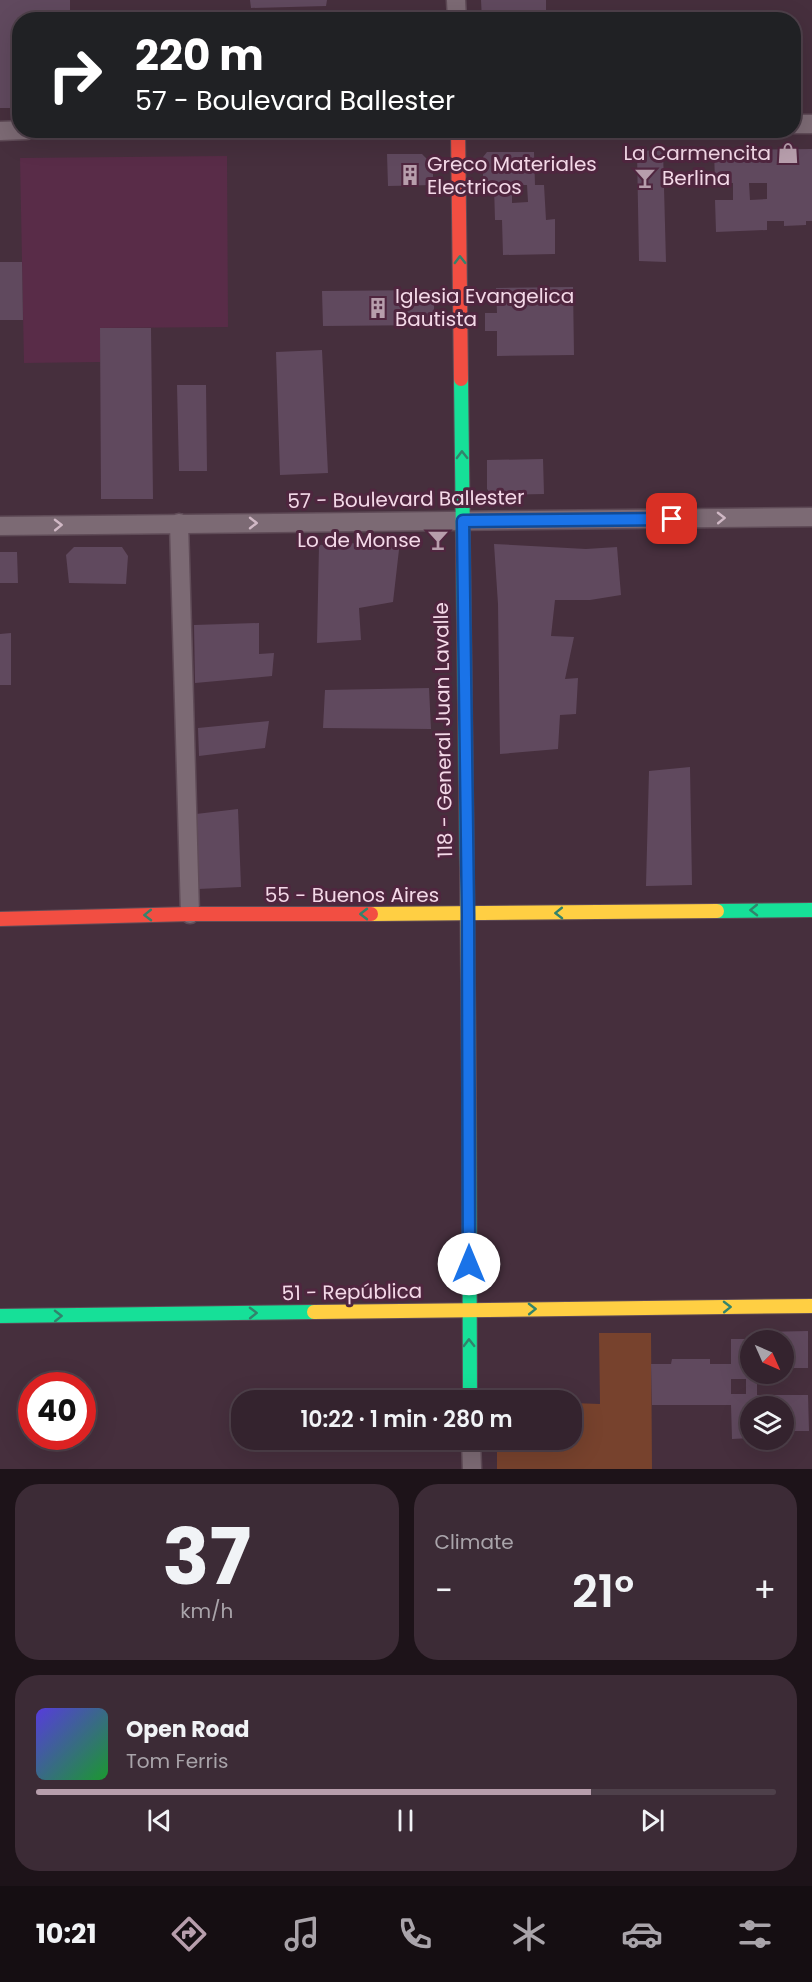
<!DOCTYPE html>
<meta charset="utf-8">
<style>
:root{--surface:#34232e;--page:#3c2b36;--text:#f1f3f6;--muted:#a9a4aa;--line:#4e404a;--accent:#b79eac}
body{margin:0;font-family:Poppins,sans-serif;background:var(--page);color:var(--text);height:100vh;display:flex;flex-direction:column;font-size:22px;white-space:nowrap}
*{box-sizing:border-box;margin:0}
p{font-size:20px;color:var(--muted)}
.icon{flex:none;width:33px;height:33px;fill:none;stroke:currentColor;stroke-width:2;stroke-linecap:round;stroke-linejoin:round}
.map{position:relative;height:1469px;overflow:hidden}
.sheet{display:flex;flex-direction:column;gap:15px;padding:15px;background:#1d1319;flex:1}
.sheet>*{flex:none}
.guide{position:absolute;left:12px;top:12px;width:789px;height:126px;border-radius:24px;box-shadow:0 6px 24px #0002,0 0 0 2px var(--line);background:#202124;color:#fff;overflow:hidden}
.needle{width:39px;rotate:135deg}
.fabs{position:absolute;left:740px;top:1330px;display:grid;gap:12px}
.fabs a{display:grid;place-items:center;width:54px;height:54px;border-radius:50%;background:var(--surface);box-shadow:0 6px 24px #0002,0 0 0 2px var(--line);font-size:30px}
.speed{position:absolute;left:18px;top:1372px;display:flex;gap:12px;font-size:30px;font-weight:700;text-align:center}
.speed>*{display:grid;place-content:center;width:78px;height:78px;border-radius:50%;background:var(--surface);box-shadow:0 6px 24px #0002,0 0 0 2px var(--line);line-height:1}
.speed .limit{border:9px solid #d22;background:#fff;color:#111}
.pin{position:absolute;display:grid;place-items:center;width:51px;height:51px;color:#fff;margin:-26px;border-radius:12px;box-shadow:0 3px 9px #0006}
.me{position:absolute;width:66px;margin:-33px;rotate:0deg;stroke-linejoin:round;filter:drop-shadow(0 0 4px #0008)}
.turn{display:flex;align-items:center;gap:21px;height:126px;padding:0 24px;font-size:27px}
.turn .icon{width:78px;height:78px;stroke-width:2.5}
.turn b{display:block;font-size:42px;line-height:51px}
.big{font-size:45px;font-weight:600;line-height:1.1}
.sheet .card{flex:1;display:flex;flex-direction:column;justify-content:center;gap:9px;min-width:0;padding:0 21px;border-radius:24px;background:var(--page)}
.sheet .dial{align-items:center;gap:0}
.dial b{font-size:78px;line-height:1}
.song{display:flex;align-items:center;gap:18px}
.cover{width:72px;height:72px;border-radius:9px;background:linear-gradient(135deg,hsl(250 70% 55%),hsl(130 70% 35%))}
.played{height:6px;border-radius:3px;background:linear-gradient(90deg,var(--accent) 75%,var(--line) 75%)}
.keys{display:flex;justify-content:space-around;direction:ltr}
.heat{display:flex;justify-content:space-between;align-items:center;font-size:33px;direction:ltr}
.sheet .tiles{flex:1;display:grid;gap:15px;grid-template-columns:1fr 1fr}
.card:last-child{grid-column:span 2}
.trip{position:absolute;left:231px;top:1390px;width:351px;height:60px;border-radius:24px;background:var(--surface);box-shadow:0 6px 24px #0002,0 0 0 2px var(--line);font-weight:600;line-height:60px;text-align:center}
.tab-bar{display:flex;height:96px;justify-content:space-around;align-items:center;background:#150e12;color:var(--muted)}
.tab-bar .icon{width:42px;height:42px}
.tab-bar .current{color:var(--accent)}
.tab-bar b{font-size:27px;color:var(--text)}
.map>svg:first-child{display:block}
</style>
<div class="map">
<svg width="812" height="1469" viewBox="0 0 812 1469">
<rect width="100%" height="100%" fill="#462f3d"/>
<path fill="#592c48" d="M227 156 228 327 100 328V362L24 363 20 158Z"/>
<path fill="#77422d" d="M599 1333H651L652 1469H497V1440H572V1403L600 1404Z"/>
<path fill="#60495e" fill-rule="evenodd" d="M0 0H70V20H20V108H0Z
M250 0H327L326 6 251 8Z
M481 0H546V20H482Z
M87 10H183V20H87Z
M712 11H737V20H712Z
M812 149V221H806V225L784 226V221H767V230L716 232 715 200H733V183H715L714 150ZM749 183H767V199L750 200Z
M663 150 666 262 639 261 637 151Z
M487 152H534L535 185H544L546 220 555 219V254L503 255 502 220H495L494 185H483V157ZM512 185H527L528 202 512 203Z
M387 154H422L433 165V185L388 186Z
M0 262H22L23 320H0Z
M573 287 574 355 497 356V331H485V313H497L496 288Z
M434 290V325L323 326 322 291Z
M100 328H151L153 499H101Z
M322 350 328 473 280 475 276 352Z
M177 385H206L207 471H179Z
M543 459 544 494 492 495 487 489V460Z
M400 541 393 602 359 608 361 640 317 643 319 545Z
M494 544 586 549 617 547 621 595 590 600H555L551 636 574 637 565 679 578 678 576 714 560 715 558 749 500 754 498 604Z
M74 547H122L128 556 126 584 69 583 66 555Z
M0 552H17L18 583H0Z
M259 623V654L274 653 272 676 195 683 194 625Z
M11 633V685H0V634Z
M429 688 431 729 323 728 325 690Z
M269 721 265 748 199 756 198 728Z
M690 767 692 885 646 886 649 771Z
M238 809 241 887 198 889 196 814Z
M808 1331V1368H783V1341H756L757 1332Z
M731 1339H750V1374H757V1395H808L809 1431H783V1407H750V1438L732 1439 731 1405H652L651 1364H671L672 1359H710V1364H731ZM731 1379H746V1394H731Z"/>
<g fill="none" stroke-linecap="round" stroke-linejoin="round">
<defs>
<path id="street" d="M456 0 457 20
M794 124H812
M0 131 26 130
M179 523 190 914
M0 526 812 517
M471 1440 472 1469"/>
<path id="fast" d="M461 379 467 868
M717 911 812 910
M469 1095 470 1401
M0 1316 314 1312"/>
<path id="slow" d="M467 868 469 1095
M371 914 717 911
M314 1312 812 1306"/>
<path id="jam" d="M458 130 461 379
M0 919 190 914H371"/>
</defs>
<use href="#street" stroke="#5f4b57" stroke-width="21"/>
<use href="#fast" stroke="#5f4b57" stroke-width="16"/>
<use href="#slow" stroke="#5f4b57" stroke-width="16"/>
<use href="#jam" stroke="#5f4b57" stroke-width="16"/>
<use href="#street" stroke="#7c6a74" stroke-width="18"/>
<use href="#fast" stroke="#16e098" stroke-width="14"/>
<use href="#slow" stroke="#ffcf43" stroke-width="14"/>
<use href="#jam" stroke="#f24e42" stroke-width="14"/>
</g>
<defs><path id="oneway-chevron" d="M-2-3.5L2.5 0L-2 3.5" fill="none" stroke-width="1.6" stroke-linecap="round" stroke-linejoin="round" transform="scale(1.5)"/></defs>
<g stroke="#32836c">
<use href="#oneway-chevron" transform="translate(460 260) rotate(-91)"/>
<use href="#oneway-chevron" transform="translate(462 455) rotate(-91)"/>
<use href="#oneway-chevron" transform="translate(754 910) rotate(179)"/>
<use href="#oneway-chevron" transform="translate(559 913) rotate(179)"/>
<use href="#oneway-chevron" transform="translate(364 914) rotate(-180)"/>
<use href="#oneway-chevron" transform="translate(148 915) rotate(179)"/>
<use href="#oneway-chevron" transform="translate(727 1307) rotate(-1)"/>
<use href="#oneway-chevron" transform="translate(532 1309) rotate(-1)"/>
<use href="#oneway-chevron" transform="translate(253 1313) rotate(-1)"/>
<use href="#oneway-chevron" transform="translate(58 1316) rotate(-1)"/>
<use href="#oneway-chevron" transform="translate(469 1343) rotate(-91)"/>
</g>
<g stroke="#d0b8c5">
<use href="#oneway-chevron" transform="translate(721 518) rotate(-1)"/>
<use href="#oneway-chevron" transform="translate(253 523)"/>
<use href="#oneway-chevron" transform="translate(58 525) rotate(-1)"/>
</g>
<g fill="none" stroke-linecap="round" stroke-linejoin="round">
<defs>
<path id="route" d="M469 1264 468 914 463 521 672 519"/>
</defs>
<use href="#route" stroke="#114b97" stroke-width="15"/>
<use href="#route" stroke="#1a73e8" stroke-width="10"/>
</g>
<defs>
<symbol id="shop-bare" viewBox="-9 -9 18 18"><path d="M-5-2.5h2.3a2.7 3.5 0 0 1 5.4 0H5L5.5 6h-11ZM-1.5-2.5h3a1.5 2.3 0 0 0-3 0Z" fill="#b79eac" stroke="#4f263f" stroke-width="2.5" paint-order="stroke"/></symbol>
<symbol id="building-bare" viewBox="-9 -9 18 18"><path d="M-4-6H4V6H1V3H-1V6H-4ZM-2.5-4.3h1.7v1.8h-1.7ZM.8-4.3h1.7v1.8H.8ZM-2.5-1h1.7V.8h-1.7ZM.8-1h1.7V.8H.8Z" fill="#b79eac" stroke="#4f263f" stroke-width="2.5" paint-order="stroke"/></symbol>
<symbol id="bar-bare" viewBox="-9 -9 18 18"><path d="M-6-5H6L.8 .8V4.5H3.5V6h-7V4.5H-.8V.8Z" fill="#b79eac" stroke="#4f263f" stroke-width="2.5" paint-order="stroke"/></symbol>
</defs>
<g fill-rule="evenodd">
<use href="#shop-bare" x="773" y="138" width="30" height="30"/>
<use href="#building-bare" x="395" y="160" width="30" height="30"/>
<use href="#bar-bare" x="630" y="163" width="30" height="30"/>
<use href="#building-bare" x="363" y="293" width="30" height="30"/>
<use href="#bar-bare" x="423" y="525" width="30" height="30"/>
</g>
<g text-anchor="middle" stroke-width="6" stroke-linejoin="round" paint-order="stroke">
<g font-size="20" fill="#f4d9e8" stroke="#4f263f" text-anchor="start">
<text x="771" y="160" text-anchor="end">La Carmencita</text>
<text x="427" y="171">Greco Materiales<tspan x="427" dy="23">Electricos</tspan></text>
<text x="662" y="185">Berlina</text>
<text x="395" y="303">Iglesia Evangelica<tspan x="395" dy="23">Bautista</tspan></text>
<text x="421" y="547" text-anchor="end">Lo de Monse</text>
</g>
<g font-size="20" fill="#f4d9e8" stroke="#4f263f">
<text transform="translate(406 499) rotate(-1)" y="7">57 - Boulevard Ballester</text>
<text transform="translate(443 730) rotate(-91)" y="7">118 - General Juan Lavalle</text>
<text x="352" y="902">55 - Buenos Aires</text>
<text transform="translate(352 1292) rotate(-1)" y="7">51 - República</text>
</g>
</g>
</svg>
<div class="fabs">
<a><svg class="needle" viewBox="-14 -14 28 28"><path d="M0-13l5 13h-10z" fill="#e53935"/><path d="M0 13l5-13h-10z" fill="#a9a4aa"/></svg></a>
<a><svg class="icon" aria-label="layers" viewBox="0 0 24 24"><path d="M12 4l9 5-9 5-9-5zM3 14l9 5 9-5"/></svg></a>
</div>
<div class="speed"><div class="limit">40</div></div>
<div class="pin" style="left:672px;top:519px;background:#d93025"><svg class="icon" aria-label="arrive" viewBox="0 0 24 24"><path d="M6 21V4h12l-3 4 3 4H6"/></svg></div>
<svg class="me" style="left:469px;top:1264px" viewBox="-20 -20 40 40"><circle r="19" fill="#fff"/><path d="M0-13L10 11 0 6-10 11z" fill="#1a73e8"/></svg>
<div class="trip">10:22 · 1 min · 280 m</div>
<div class="guide">
<div class="turn"><svg class="icon" aria-label="right" viewBox="0 0 24 24"><path d="M7 20v-9h11M14 6l5 5-5 5"/></svg><div><b>220 m</b>57 - Boulevard Ballester</div></div>
</div>
</div>
<section class="sheet">
<div class="tiles">
<div class="card dial"><b>37</b><p>km/h</p></div>
<div class="card"><p>Climate</p>
<div class="heat"><a>−</a><b class="big">21°</b><a>+</a></div>
</div>
<div class="card">
<div class="song"><i class="cover"></i><div><b>Open Road</b><p>Tom Ferris</p></div></div>
<div class="played"></div>
<div class="keys"><svg class="icon" aria-label="previous" viewBox="0 0 24 24"><path d="M18 5L8 12l10 7zM5 5v14"/></svg><svg class="icon" aria-label="pause" viewBox="0 0 24 24"><path d="M8 5v14M16 5v14"/></svg><svg class="icon" aria-label="next" viewBox="0 0 24 24"><path d="M6 5l10 7-10 7zM19 5v14"/></svg></div>
</div>
</div>
</section>
<nav class="tab-bar">
<b>10:21</b>
<svg class="icon current" aria-label="directions" viewBox="0 0 24 24"><path d="M12 3l9 9-9 9-9-9zM9 14v-3h6M13 9l2 2-2 2"/></svg>
<svg class="icon" aria-label="music" viewBox="0 0 24 24"><path d="M9 18V5l10-2v13"/><circle cx="6" cy="18" r="3"/><circle cx="16" cy="16" r="3"/></svg>
<svg class="icon" aria-label="phone" viewBox="0 0 24 24"><path d="M5 4h4l2 5-3 2q2 4 5 5l2-3 5 2v4C11 20 4 13 5 4z"/></svg>
<svg class="icon" aria-label="climate" viewBox="0 0 24 24"><path d="M12 3v18M4 7l16 10M4 17L20 7"/></svg>
<svg class="icon" aria-label="car" viewBox="0 0 24 24"><path d="M5 17H2v-5l4-1 3-4h7l3 4 3 1v5h-3M9 17h6M6 11h13"/><circle cx="7" cy="17" r="2"/><circle cx="17" cy="17" r="2"/></svg>
<svg class="icon" aria-label="filters" viewBox="0 0 24 24"><path d="M4 7h16M4 17h16"/><circle cx="9" cy="7" r="2"/><circle cx="15" cy="17" r="2"/></svg>
</nav>
